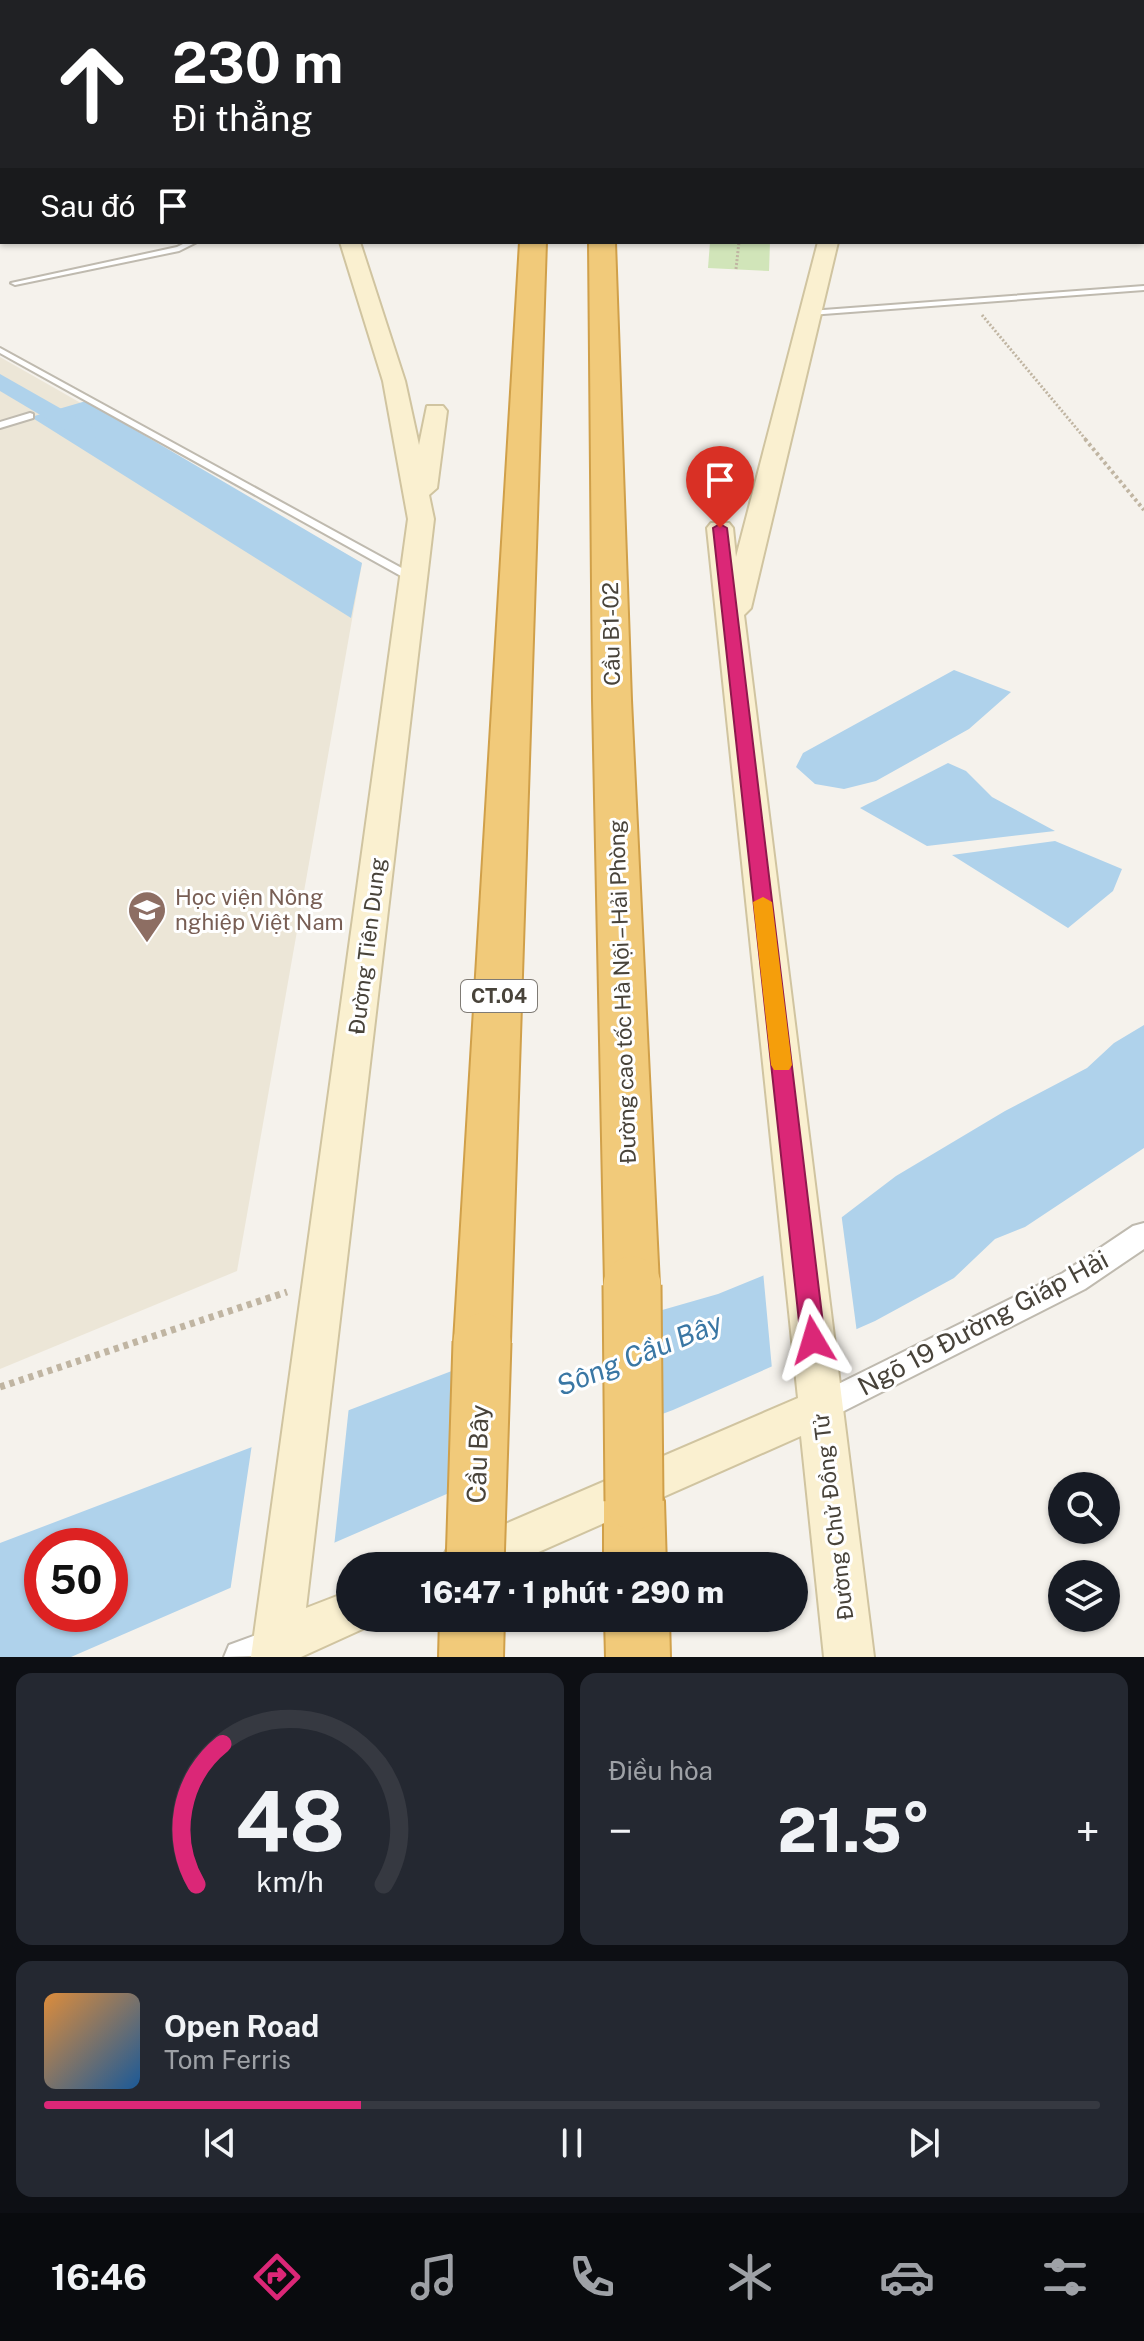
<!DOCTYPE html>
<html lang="vi">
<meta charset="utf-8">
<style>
:root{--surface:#171b24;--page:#242831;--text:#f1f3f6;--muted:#9ea1a6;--line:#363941;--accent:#db2777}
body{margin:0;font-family:"Public Sans",sans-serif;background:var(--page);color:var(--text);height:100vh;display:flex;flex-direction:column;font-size:30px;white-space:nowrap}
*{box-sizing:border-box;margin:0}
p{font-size:26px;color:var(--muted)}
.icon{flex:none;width:44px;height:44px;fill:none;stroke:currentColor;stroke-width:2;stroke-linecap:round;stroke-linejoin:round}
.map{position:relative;height:1657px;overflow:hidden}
.side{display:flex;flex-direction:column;gap:16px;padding:16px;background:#0d0f14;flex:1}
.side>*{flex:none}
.hud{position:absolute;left:0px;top:0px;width:1144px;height:244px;box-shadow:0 2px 6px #0004;background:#202124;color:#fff;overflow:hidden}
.fabs{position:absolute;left:1048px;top:1472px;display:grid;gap:16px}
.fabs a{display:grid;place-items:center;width:72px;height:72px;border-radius:50%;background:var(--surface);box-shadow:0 2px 6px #0004;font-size:40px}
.speed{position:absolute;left:24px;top:1528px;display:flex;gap:16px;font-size:40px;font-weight:700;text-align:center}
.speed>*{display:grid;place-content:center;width:104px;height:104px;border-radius:50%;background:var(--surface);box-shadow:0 2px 6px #0004;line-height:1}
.speed .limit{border:12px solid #d22;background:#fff;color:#111}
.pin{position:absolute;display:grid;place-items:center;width:68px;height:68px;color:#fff;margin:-82px -34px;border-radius:50% 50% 50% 0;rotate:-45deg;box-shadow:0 0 8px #0007}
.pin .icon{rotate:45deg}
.me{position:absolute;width:88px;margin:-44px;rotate:353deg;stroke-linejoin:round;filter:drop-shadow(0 0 6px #0008)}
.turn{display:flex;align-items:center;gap:28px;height:168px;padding:0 40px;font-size:36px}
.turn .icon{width:104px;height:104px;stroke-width:2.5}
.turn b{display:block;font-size:56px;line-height:68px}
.then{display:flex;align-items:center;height:76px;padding:0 40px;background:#0003;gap:16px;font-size:30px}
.big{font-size:60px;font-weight:800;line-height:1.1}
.side .widget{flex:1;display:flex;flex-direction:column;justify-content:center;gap:12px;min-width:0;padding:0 28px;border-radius:16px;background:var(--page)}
.side .dial{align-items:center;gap:0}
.dial svg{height:208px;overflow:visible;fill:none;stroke:var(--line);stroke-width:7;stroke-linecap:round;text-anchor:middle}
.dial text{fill:var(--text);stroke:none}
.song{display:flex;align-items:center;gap:24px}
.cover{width:96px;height:96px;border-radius:12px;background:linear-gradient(135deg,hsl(30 70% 55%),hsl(210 70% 35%))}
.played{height:8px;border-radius:4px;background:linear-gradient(90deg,var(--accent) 30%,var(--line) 30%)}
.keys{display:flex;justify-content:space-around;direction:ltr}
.heat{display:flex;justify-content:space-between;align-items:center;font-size:44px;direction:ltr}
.side .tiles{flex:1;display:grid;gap:16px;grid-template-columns:1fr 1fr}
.widget:last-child{grid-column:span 2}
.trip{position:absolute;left:336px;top:1552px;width:472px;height:80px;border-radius:40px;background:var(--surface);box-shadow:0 2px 6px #0004;font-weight:800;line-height:80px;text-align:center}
.tab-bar{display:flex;height:128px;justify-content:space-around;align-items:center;background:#090b0e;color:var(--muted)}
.tab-bar .icon{width:56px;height:56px}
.tab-bar .selected{color:var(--accent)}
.tab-bar b{font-size:36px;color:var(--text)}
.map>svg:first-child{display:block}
</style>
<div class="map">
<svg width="1144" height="1657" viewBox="0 0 1144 1657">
<rect width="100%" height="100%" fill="#f5f2ec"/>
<path fill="#e8e4db" d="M0 0H440L2 2V96Z"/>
<path fill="#ece6d7" d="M0 357 362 563 237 1271 0 1369Z"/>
<path fill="#d1e5b9" d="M710 242H770L769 271 708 268Z"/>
<path fill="#afd2eb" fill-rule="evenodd" d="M86 401 362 563 351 618 31 417Z
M954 670 1011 692 969 729 876 781 844 789 815 784 796 767 803 753Z
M948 763 966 771 992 797 1055 831 927 846 860 808Z
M1055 841 1122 869 1113 891 1068 928 952 855Z
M1144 1025V1148L1025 1227 995 1239 954 1278 875 1321 673 1410 449 1493 71 1657H0V1543L457 1369 718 1294 816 1254 825 1230 896 1176 1005 1111 1087 1068 1114 1043ZM42 1546H110V1614H42Z"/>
<path fill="#f5f2ec" d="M841 1212 857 1333 772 1369 763 1271 813 1251 821 1227Z
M655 1309 659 1419 451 1497 458 1364Z
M349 1406 334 1547 230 1592 252 1444Z"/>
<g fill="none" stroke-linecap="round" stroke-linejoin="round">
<path fill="#afd2eb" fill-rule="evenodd" d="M0 374 95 428 99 433 95 438H79L0 391Z"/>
<defs>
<path id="service" d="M187 242H197L179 251 15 285 11 283 177 247Z
M1144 286V290L810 315 806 313 810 311Z
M0 348 418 577 419 579 414 582 410 581 0 353Z
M30 413 33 414V418L0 428V422Z"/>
<path id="minor" d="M197 0H209L196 2Z
M1061 0H1076L1078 2H1063Z
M1098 0H1120L1096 2Z
M1144 1223V1249L1085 1289 832 1417 820 1421 808 1417 803 1408 808 1399 1063 1273 1133 1226Z
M278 1627 291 1631 296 1643 291 1655 224 1657 229 1645Z"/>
<path id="secondary" d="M478 0H492V2H478Z
M685 0H700L701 2H686Z
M340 242H360L405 381 419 445 427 406H443L447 411 437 488 429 495 434 519 306 1608 350 1591V1618H371L367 1627 301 1657H251L408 519 383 381Z
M818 242H838L751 608 744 615 874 1657H824L801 1436 507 1566H442L440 1563 447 1549 798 1398 707 528 711 523H729L733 528 736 557Z"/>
<path id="primary" d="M0 113H2V125H0Z
M1142 194H1144V206H1142Z"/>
<path id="motorway" d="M537 0H557V2H537Z
M588 0H608V2H588Z
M520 242H546L510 1342 502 1358 482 1364 462 1358 454 1342Z
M589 242H615L631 700 659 1285 651 1300 632 1306 613 1300 605 1285 593 700Z
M634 1476 655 1483 664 1501 666 1566H604V1501L613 1483Z
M440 1618H504L503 1657H439Z
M605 1618H669L670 1657H606Z"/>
</defs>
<use href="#service" stroke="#bfbaaf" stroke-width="4"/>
<use href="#minor" stroke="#bfbaaf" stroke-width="4"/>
<use href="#secondary" stroke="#d0c4a0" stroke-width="4"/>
<use href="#primary" stroke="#dabc74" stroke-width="4"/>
<use href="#motorway" stroke="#d0a04a" stroke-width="4"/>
<path stroke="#c0b5a2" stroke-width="3" stroke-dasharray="2 2" stroke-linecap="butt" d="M736 269 739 242
M982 315 1087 441"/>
<path stroke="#c0b5a2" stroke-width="4" stroke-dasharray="3 3" stroke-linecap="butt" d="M1085 439 1144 510"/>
<path stroke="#c0b5a2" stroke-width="7" stroke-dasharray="5 5" stroke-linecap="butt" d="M0 1387 287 1292"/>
<use href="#service" fill="#fff" fill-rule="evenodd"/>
<use href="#minor" fill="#fff" fill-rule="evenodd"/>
<use href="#secondary" fill="#faf0d0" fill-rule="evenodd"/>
<use href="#primary" fill="#f6dfa4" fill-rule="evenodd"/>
<use href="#motorway" fill="#f1ca7a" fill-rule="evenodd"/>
<defs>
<path id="motorway-bridge" d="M632 1285 634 1501
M475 1566 482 1342"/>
</defs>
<use href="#motorway-bridge" stroke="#d0a04a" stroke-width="61" stroke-linecap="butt"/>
<use href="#motorway-bridge" stroke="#f1ca7a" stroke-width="57"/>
</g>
<path fill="#db2777" stroke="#8e194d" stroke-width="2" d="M720 524 727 528 825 1340 821 1347 813 1350 804 1347 801 1340 713 528Z"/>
<path fill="#f59e0b" d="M763 897 772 902 792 1065 789 1070H774L771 1065 753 902Z"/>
<defs>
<symbol id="university-pin" viewBox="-11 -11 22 30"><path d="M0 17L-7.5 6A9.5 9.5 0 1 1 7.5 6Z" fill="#8d6e63" stroke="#fff"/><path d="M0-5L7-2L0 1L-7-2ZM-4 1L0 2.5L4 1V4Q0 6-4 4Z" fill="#fff"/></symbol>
</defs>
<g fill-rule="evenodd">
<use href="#university-pin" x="125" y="888" width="44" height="60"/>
</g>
<g text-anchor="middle" stroke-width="6" stroke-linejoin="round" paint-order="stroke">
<rect fill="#fff" stroke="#7f7b75" stroke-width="2" x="461" y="980" width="76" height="32" rx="6"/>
<g font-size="20" font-weight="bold" fill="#48433a">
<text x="499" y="1003">CT.04</text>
</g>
<g font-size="22" fill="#48433a" stroke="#fff">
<text transform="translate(611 634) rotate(-91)" y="8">Cầu B1-02</text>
<text transform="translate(367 946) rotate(-83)" y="8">Đường Tiên Dung</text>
<text transform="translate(622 992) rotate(-92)" y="8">Đường cao tốc Hà Nội – Hải Phòng</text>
<text transform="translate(833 1517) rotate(-97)" y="8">Đường Chử Đồng Tử</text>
</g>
<g font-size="22" fill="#785e54" stroke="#fff" text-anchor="start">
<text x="175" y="905">Học viện Nông<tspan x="175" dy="25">nghiệp Việt Nam</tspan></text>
</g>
<g font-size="26" fill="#48433a" stroke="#fff">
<text transform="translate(983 1323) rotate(-28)" y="9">Ngõ 19 Đường Giáp Hải</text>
<text transform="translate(478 1454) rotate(-88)" y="9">Cầu Bây</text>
</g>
<g font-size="28" font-style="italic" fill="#3a77a4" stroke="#fff">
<text transform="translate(639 1354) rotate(-22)" y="10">Sông Cầu Bây</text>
</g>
</g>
</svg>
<div class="fabs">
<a><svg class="icon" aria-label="search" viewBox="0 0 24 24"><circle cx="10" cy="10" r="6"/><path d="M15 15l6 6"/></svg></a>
<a><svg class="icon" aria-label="layers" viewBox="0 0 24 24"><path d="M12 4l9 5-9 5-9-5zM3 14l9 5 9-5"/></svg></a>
</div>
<div class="speed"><div class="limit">50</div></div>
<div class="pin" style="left:720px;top:528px;background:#d93025"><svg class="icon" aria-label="arrive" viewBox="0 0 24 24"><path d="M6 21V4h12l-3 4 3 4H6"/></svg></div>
<svg class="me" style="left:813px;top:1340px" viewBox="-20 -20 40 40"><path d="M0-17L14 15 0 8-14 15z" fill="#db2777" stroke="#fff" stroke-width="4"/></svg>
<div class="trip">16:47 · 1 phút · 290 m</div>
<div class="hud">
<div class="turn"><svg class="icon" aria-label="ahead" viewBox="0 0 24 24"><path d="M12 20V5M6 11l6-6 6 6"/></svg><div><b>230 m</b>Đi thẳng</div></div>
<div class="then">Sau đó<svg class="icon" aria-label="arrive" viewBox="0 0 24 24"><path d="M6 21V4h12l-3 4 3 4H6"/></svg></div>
</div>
</div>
<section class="side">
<div class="tiles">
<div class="widget dial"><svg viewBox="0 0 100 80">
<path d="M14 69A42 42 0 1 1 86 69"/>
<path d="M14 69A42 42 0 0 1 24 15" stroke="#db2777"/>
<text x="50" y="56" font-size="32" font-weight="700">48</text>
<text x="50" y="72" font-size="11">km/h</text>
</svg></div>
<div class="widget"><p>Điều hòa</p>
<div class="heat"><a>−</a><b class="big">21.5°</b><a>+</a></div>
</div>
<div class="widget">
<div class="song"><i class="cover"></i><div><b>Open Road</b><p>Tom Ferris</p></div></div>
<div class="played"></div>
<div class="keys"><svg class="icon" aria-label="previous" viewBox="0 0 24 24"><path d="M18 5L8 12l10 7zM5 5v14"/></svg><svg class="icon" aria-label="pause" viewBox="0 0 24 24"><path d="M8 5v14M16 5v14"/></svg><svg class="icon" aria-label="next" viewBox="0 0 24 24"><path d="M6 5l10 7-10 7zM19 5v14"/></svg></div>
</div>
</div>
</section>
<nav class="tab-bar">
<b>16:46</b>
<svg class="icon selected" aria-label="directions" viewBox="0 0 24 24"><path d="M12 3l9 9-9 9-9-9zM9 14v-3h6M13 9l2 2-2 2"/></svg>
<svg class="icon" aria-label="music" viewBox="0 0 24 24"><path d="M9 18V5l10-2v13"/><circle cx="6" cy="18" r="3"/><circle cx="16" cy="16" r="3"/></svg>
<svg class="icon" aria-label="phone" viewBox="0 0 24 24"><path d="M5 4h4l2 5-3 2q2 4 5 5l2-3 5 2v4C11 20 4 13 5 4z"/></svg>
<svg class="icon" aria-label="climate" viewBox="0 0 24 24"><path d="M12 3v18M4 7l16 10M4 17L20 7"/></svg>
<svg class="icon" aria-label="car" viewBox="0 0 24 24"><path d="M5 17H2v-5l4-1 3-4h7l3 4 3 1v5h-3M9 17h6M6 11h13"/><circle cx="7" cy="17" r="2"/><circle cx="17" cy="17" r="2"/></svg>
<svg class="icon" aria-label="filters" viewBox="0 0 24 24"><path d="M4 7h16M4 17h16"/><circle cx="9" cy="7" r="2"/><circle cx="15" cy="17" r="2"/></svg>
</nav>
